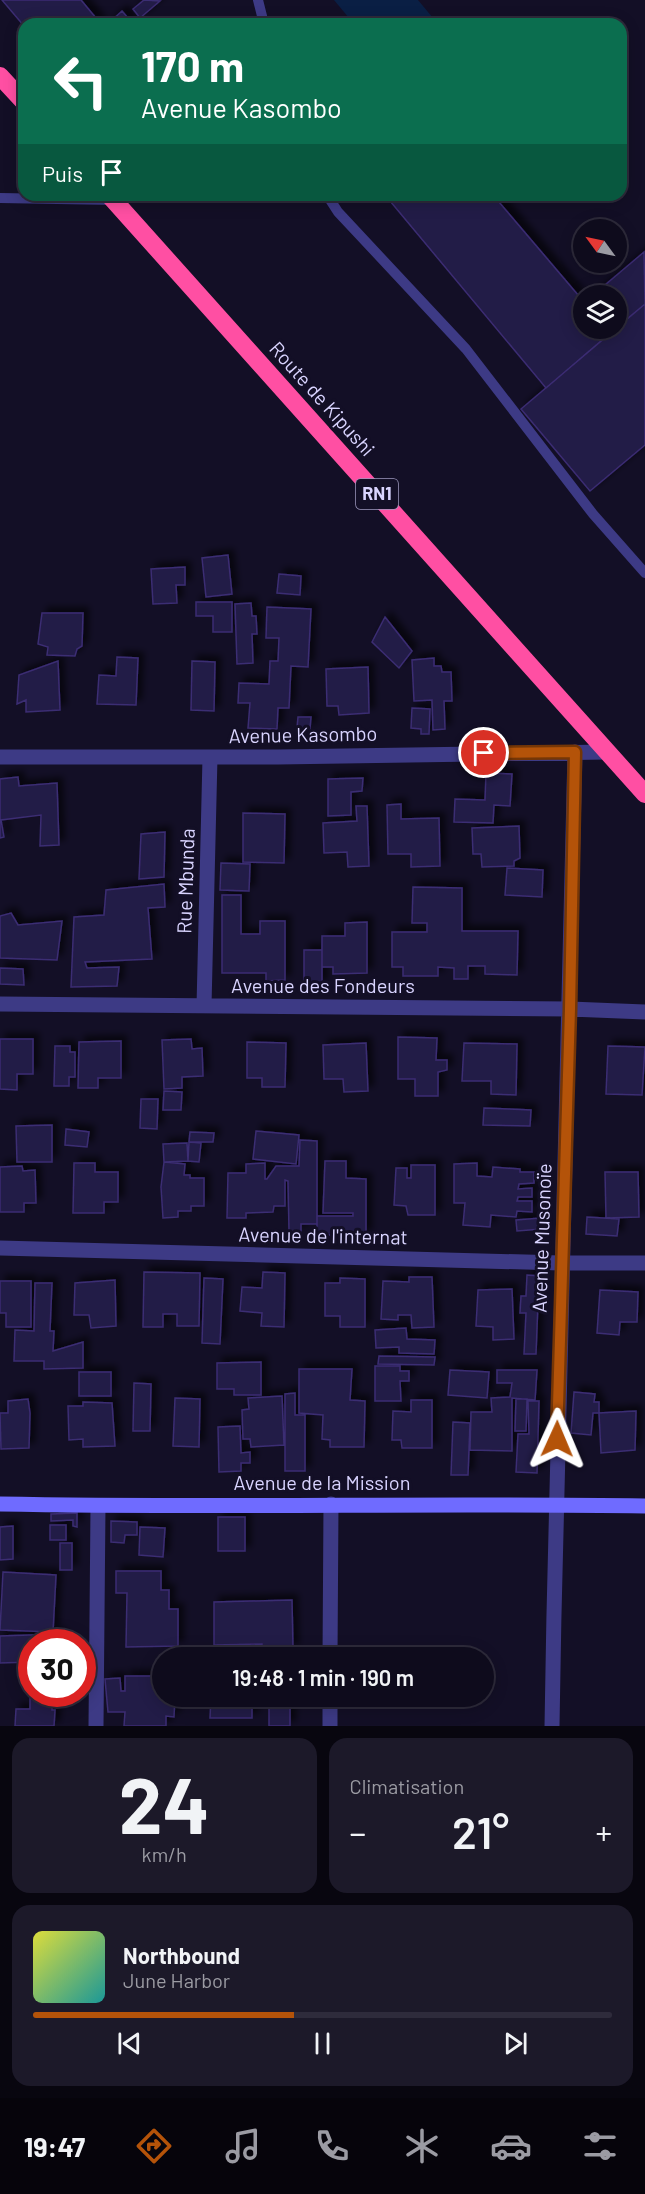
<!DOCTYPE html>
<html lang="fr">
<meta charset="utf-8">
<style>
:root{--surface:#0e0b1c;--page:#1c1929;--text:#f1f3f6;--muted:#9b9ba3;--line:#2e2b3b;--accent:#b45309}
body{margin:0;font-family:Barlow,sans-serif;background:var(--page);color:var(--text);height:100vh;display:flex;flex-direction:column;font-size:22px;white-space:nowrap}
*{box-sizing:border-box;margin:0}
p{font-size:20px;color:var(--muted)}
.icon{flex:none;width:33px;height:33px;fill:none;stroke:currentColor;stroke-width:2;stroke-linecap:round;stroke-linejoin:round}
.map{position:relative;height:1726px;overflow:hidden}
.sheet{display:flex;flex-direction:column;gap:12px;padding:12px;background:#08060f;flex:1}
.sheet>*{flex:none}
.top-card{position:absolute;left:18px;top:18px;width:609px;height:183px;border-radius:18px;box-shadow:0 3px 15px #0003,0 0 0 2px var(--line);background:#0b6e4f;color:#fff;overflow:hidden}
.needle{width:39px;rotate:303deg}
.controls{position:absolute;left:573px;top:219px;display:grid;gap:12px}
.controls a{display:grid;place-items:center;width:54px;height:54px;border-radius:50%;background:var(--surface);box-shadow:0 3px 15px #0003,0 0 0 2px var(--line);font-size:30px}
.speed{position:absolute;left:18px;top:1629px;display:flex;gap:12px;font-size:30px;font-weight:700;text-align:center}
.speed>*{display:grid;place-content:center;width:78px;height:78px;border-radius:50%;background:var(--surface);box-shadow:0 3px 15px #0003,0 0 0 2px var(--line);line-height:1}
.speed .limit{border:9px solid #d22;background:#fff;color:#111}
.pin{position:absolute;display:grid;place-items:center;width:51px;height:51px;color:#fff;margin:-26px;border:3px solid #fff;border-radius:50%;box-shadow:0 2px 6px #0007}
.me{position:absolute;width:66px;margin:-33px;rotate:1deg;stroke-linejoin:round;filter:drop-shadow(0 0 4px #0008)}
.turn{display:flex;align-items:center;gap:21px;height:126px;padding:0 24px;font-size:27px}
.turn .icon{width:78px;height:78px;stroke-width:2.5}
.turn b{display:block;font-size:42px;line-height:51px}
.then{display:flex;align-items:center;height:57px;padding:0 24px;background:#0003;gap:12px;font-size:22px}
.big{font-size:45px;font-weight:600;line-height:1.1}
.sheet .card{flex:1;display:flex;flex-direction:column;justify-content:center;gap:9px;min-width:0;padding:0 21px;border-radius:18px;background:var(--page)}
.sheet .dial{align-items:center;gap:0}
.dial b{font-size:78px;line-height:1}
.song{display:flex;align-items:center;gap:18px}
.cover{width:72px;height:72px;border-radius:9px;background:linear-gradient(135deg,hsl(60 70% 55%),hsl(180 70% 35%))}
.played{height:6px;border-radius:3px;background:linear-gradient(90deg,var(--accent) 45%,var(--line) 45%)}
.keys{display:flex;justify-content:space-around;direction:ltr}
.heat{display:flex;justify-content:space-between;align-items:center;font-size:33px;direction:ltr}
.sheet .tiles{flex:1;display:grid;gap:12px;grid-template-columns:1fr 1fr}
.card:last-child{grid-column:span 2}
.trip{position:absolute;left:152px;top:1647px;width:342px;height:60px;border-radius:30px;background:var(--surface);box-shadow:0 3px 15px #0003,0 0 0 2px var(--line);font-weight:600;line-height:60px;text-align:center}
.dock{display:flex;height:96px;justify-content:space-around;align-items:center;background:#06040b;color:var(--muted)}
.dock .icon{width:42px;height:42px}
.dock .on{color:var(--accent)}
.dock b{font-size:27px;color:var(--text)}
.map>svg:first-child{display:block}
</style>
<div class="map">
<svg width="645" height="1726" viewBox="0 0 645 1726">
<defs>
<filter id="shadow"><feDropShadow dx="5.5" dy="-5.5" stdDeviation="3" flood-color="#0009"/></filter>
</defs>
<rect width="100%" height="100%" fill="#130f26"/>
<path fill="#0a1f44" d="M334 0H418L438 24H354Z"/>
<path fill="#241b47" stroke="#3b2d73" stroke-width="1.5" filter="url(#shadow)" d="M2 0H81L101 24H24V26Z
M144 0 160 1 140 18 133 9Z
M122 11 133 24H108Z
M385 195H493L584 302V328H616L546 388Z
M644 252 645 304 616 328V296H592Z
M645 304V445L590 491 521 409Z
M228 555 232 594 206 597 202 558Z
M185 567V585H176L177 603 153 604 151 569Z
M279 574 301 576 300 595 277 593Z
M196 602H232V632H213V616H196Z
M251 603 252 616H256L257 634H252L253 663 237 664 235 604Z
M267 607 311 609 308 667 291 666 289 708H278L277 729 248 728 250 703H238L239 683 269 684 270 661H278L279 638H266Z
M42 613H83L82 646 77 649 75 656 47 655 48 647 38 644Z
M385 617 412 651 399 668 372 642Z
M117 657 138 658 136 705 97 704 99 675 116 676Z
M434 658V666H441L442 672H451L452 701H444L445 729 433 730 432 700 414 701 412 660Z
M58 661 60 710 26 712V700L17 704 19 675Z
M192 661 215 662 214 711 191 710Z
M368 667 369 713 339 715 338 706H327L326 669Z
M412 708 430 709 429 734H421V729L411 728Z
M298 717H311L310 729 297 728Z
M486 773 512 774 510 806 494 805 493 823 454 822 455 799 485 800Z
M18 777 19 786 57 783 59 845 40 846 41 815 1 820 4 837 0 838V779Z
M363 778 362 791 351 792V815L328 816V779Z
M401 804V819L439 818 440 866 411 867V854H388L387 805Z
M356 806H367L369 866 348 867 347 852 324 853 323 823 357 821Z
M243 813 285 814 284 863 243 862Z
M519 826 520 858 514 861V866L482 867 481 854H473L472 828Z
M165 832 164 877 139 879 141 834Z
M221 863 250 864 249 891 220 890Z
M507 868 543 870 542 897 505 895Z
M164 884 165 907 148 908 152 959 85 962 87 968 119 967 117 986 71 987 74 917 104 915 106 890Z
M413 887 462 888V931H518L517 975 485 974V966H468V979H454V968L438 967V976H403V967H392V932H427V923H412Z
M222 895H241V934H260V921H285V980L266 981V973H222Z
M11 913 18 925 62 921 57 960 0 958V916Z
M367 922V973L333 974V967H322V936H345V923Z
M304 950H322V985H304Z
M0 968 23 969 24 985 0 984Z
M398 1037 437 1038 436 1060H447V1070L438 1072V1096H415V1079H398Z
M0 1039H33V1074H17V1090L0 1089Z
M191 1039 192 1049 202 1048 203 1076 182 1077V1088L164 1089 162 1040Z
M121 1041V1078H98V1088H78L79 1042Z
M247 1042 286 1043 285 1087H262V1078H247Z
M366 1043 368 1091 344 1092 343 1079H324L323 1045Z
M464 1043 517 1044 516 1095 491 1094V1081H462Z
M55 1046H70V1052H75V1077H69V1086H54Z
M608 1046 645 1047 642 1095 606 1094Z
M164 1091 182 1092 181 1110H163Z
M141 1099H158L157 1129 140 1128Z
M484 1108 531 1110 530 1126 483 1125Z
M52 1125V1162H17L16 1126Z
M66 1129 89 1132 87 1147 65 1145Z
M256 1131 299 1135 296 1164 253 1159Z
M190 1132 214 1133 213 1142H189Z
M300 1140 317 1141V1224H301V1231H289L288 1181 285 1180V1206H274L273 1212 246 1213V1218H227L228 1173H246V1164L265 1163V1179H267L276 1166H299Z
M189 1142 201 1143 199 1162 188 1161Z
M187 1143 188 1161 164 1162 163 1144Z
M325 1161H346V1178L366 1179V1235H317V1216H353V1213H323Z
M164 1162 185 1164 184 1175H190V1178H204V1206H191V1211H178V1217L163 1218 161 1187Z
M74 1163H95V1172H118V1202H104V1213H73Z
M477 1163V1176L492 1177 493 1167 520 1169V1172H534V1183L519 1184 518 1189 532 1188V1197H518L517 1201H532V1212L517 1211 516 1217 491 1215 490 1227 463 1225 465 1203H454V1164Z
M411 1165H435V1215H408L406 1206 394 1205 396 1168H407V1178H411Z
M22 1166 23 1171 35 1170 36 1203H24V1212H0V1167Z
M605 1172H638L639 1217 606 1218Z
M587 1217 619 1219 617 1236 586 1234Z
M541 1218 542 1229 517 1231 516 1220Z
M144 1272 200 1273 199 1326H177V1314H163V1327H143Z
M263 1272 285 1273 284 1327 261 1326 262 1313 240 1311 242 1287 262 1288Z
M527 1275 539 1276 536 1354H524L526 1313H520L521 1296H526Z
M409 1277H432L434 1327 412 1328 411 1315H398V1320L381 1319 383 1281 409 1282Z
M204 1278 223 1279 220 1344 202 1343Z
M340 1278 365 1279V1327H340V1316H325V1283H340Z
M115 1280 116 1326 91 1328 89 1315H74L75 1283Z
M0 1281H31V1327H6V1313H0Z
M35 1283H52L50 1331H54L53 1351 83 1342V1368L44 1369V1361H14L15 1330 34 1331Z
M512 1289 514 1339 493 1340V1327L476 1326 478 1290Z
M600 1290 638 1292 637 1322H620L619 1335 597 1333Z
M406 1328 407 1339 435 1340 434 1354 399 1353V1347L376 1348 375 1330Z
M379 1356 435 1357 434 1365 378 1364Z
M261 1362V1395H234V1389H217V1363Z
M375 1366H400V1371H409V1381H400L401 1401H375Z
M299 1369H352L350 1400 365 1401 364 1447H330V1440L322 1439 323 1415 299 1413Z
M450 1370 489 1372 487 1398 448 1395Z
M497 1370H537L535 1400 512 1398V1451L470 1450 471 1412H492L491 1398 510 1397 512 1383H497Z
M79 1372H111V1396H79Z
M134 1383 151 1384 150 1431H133Z
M574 1392 595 1394 594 1402H599V1413H593L591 1435 571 1433Z
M295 1393V1415H305V1471H285V1394Z
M282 1396 284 1445 251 1447 250 1439H243L242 1410 249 1409 248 1398Z
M175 1398 200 1399 199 1447 173 1446Z
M28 1399 30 1413 29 1448 1 1449 0 1413H8V1401Z
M516 1399H527L526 1431H515Z
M411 1400H432V1448H402L401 1440H392L393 1411 411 1412Z
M528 1401H539L537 1473 516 1472 518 1434H529Z
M83 1402 112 1403 115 1446 83 1447V1439L69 1440 68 1406H83Z
M636 1411 635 1450 601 1453 599 1413Z
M453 1422 470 1423 468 1475H451Z
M240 1426 241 1453 250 1452V1463H241V1471L219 1472 218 1427Z
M77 1513V1527L73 1526V1520L51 1521V1514Z
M218 1517H245V1551H218Z
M111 1521 137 1522V1535H125L124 1543 111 1542Z
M50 1525H66V1540H50Z
M13 1526V1559L0 1560V1527Z
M140 1527 165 1528 163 1557 139 1555Z
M60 1543H72V1570H60Z
M116 1571H161V1590H169V1609H178V1646L126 1647 127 1593H116Z
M3 1572 56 1575 53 1632 0 1630Z
M292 1600 293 1649 262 1648V1644L214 1645V1602Z
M60 1634 61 1642H32V1662L0 1663V1636Z
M125 1676H162V1696H175L174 1717 166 1716V1726H124L125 1712H108L105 1679 120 1678 121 1691H125Z
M30 1690H32V1694H52V1710H55L54 1726H15L16 1709H30Z
M211 1696H252V1718H210Z
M269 1696H290V1726H269Z"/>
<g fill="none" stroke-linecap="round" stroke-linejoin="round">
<path stroke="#3d3a85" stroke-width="10" d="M258 0 264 24
M327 195 338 212 466 349 593 514 645 573
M0 198 114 200"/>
<path stroke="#3d3a85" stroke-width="15" d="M0 757H278L607 752
M0 1004 570 1009 645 1012
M204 1006 210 757
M0 1248 561 1263H645
M330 1658 331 1504
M96 1726 98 1506
M330 1726V1696
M552 1726C557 1401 569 1076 575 752"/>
<path stroke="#6f6bff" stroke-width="15" d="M0 1504C215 1508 430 1503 645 1506"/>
<path stroke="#ff4fa3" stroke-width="18" d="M0 76 24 102
M109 195 645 794"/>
</g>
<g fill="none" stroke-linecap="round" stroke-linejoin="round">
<defs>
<path id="route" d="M484 753 575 752 570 1009 557 1439"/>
</defs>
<use href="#route" stroke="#753606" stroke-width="15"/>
<use href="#route" stroke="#b45309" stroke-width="10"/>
</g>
<g text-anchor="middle" stroke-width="6" stroke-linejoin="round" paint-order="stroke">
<rect fill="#130f26" stroke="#9e99be" stroke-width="1.5" x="356" y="479" width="42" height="30" rx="4.5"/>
<g font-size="18" font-weight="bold" fill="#d9d4ff">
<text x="377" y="500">RN1</text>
</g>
<g font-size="20" fill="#d9d4ff" stroke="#130f26">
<text transform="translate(322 399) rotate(48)" y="7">Route de Kipushi</text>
<text transform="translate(303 735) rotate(-1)" y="7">Avenue Kasombo</text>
<text transform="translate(186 881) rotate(-88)" y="7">Rue Mbunda</text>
<text x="323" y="993">Avenue des Fondeurs</text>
<text transform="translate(323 1236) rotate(1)" y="7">Avenue de l'internat</text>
<text transform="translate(542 1238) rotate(-88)" y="7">Avenue Musonoïe</text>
<text x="322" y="1490">Avenue de la Mission</text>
</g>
</g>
</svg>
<div class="controls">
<a><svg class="needle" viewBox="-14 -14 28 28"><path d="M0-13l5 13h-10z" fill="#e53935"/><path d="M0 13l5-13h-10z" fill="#9b9ba3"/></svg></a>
<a><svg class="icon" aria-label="layers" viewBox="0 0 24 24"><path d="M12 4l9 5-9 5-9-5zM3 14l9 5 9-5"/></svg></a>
</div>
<div class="speed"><div class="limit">30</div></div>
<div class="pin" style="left:484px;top:753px;background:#d93025"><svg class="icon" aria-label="arrive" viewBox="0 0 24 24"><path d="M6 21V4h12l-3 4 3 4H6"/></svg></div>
<svg class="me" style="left:557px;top:1439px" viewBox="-20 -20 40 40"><path d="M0-17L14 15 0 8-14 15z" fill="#b45309" stroke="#fff" stroke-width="4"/></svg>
<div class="trip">19:48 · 1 min · 190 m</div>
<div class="top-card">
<div class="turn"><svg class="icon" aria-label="left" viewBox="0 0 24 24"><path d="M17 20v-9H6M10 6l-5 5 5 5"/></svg><div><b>170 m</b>Avenue Kasombo</div></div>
<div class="then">Puis<svg class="icon" aria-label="arrive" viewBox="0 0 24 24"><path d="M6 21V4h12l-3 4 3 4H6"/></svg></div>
</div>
</div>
<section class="sheet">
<div class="tiles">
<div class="card dial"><b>24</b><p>km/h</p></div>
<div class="card"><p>Climatisation</p>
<div class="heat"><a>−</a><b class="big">21°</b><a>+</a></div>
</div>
<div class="card">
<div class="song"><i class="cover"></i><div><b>Northbound</b><p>June Harbor</p></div></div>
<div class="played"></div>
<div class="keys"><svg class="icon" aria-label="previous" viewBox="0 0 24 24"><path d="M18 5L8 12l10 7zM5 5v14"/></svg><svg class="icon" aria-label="pause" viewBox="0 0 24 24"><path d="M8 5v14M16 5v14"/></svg><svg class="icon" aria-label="next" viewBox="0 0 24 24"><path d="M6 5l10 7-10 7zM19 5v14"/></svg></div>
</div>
</div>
</section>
<nav class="dock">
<b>19:47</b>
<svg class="icon on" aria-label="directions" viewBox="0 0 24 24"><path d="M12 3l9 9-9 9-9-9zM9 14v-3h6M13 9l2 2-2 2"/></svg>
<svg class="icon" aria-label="music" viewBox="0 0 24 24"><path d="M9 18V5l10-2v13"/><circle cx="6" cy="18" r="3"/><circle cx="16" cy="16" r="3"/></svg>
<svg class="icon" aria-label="phone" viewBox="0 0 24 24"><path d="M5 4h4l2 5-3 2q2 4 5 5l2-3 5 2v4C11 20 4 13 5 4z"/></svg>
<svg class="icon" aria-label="climate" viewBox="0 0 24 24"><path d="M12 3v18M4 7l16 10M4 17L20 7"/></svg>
<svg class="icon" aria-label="car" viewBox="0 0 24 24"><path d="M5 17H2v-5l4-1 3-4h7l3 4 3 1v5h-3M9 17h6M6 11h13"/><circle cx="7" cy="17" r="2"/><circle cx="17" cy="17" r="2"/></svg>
<svg class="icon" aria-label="filters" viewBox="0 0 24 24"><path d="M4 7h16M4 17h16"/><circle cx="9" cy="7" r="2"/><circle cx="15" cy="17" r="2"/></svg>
</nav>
